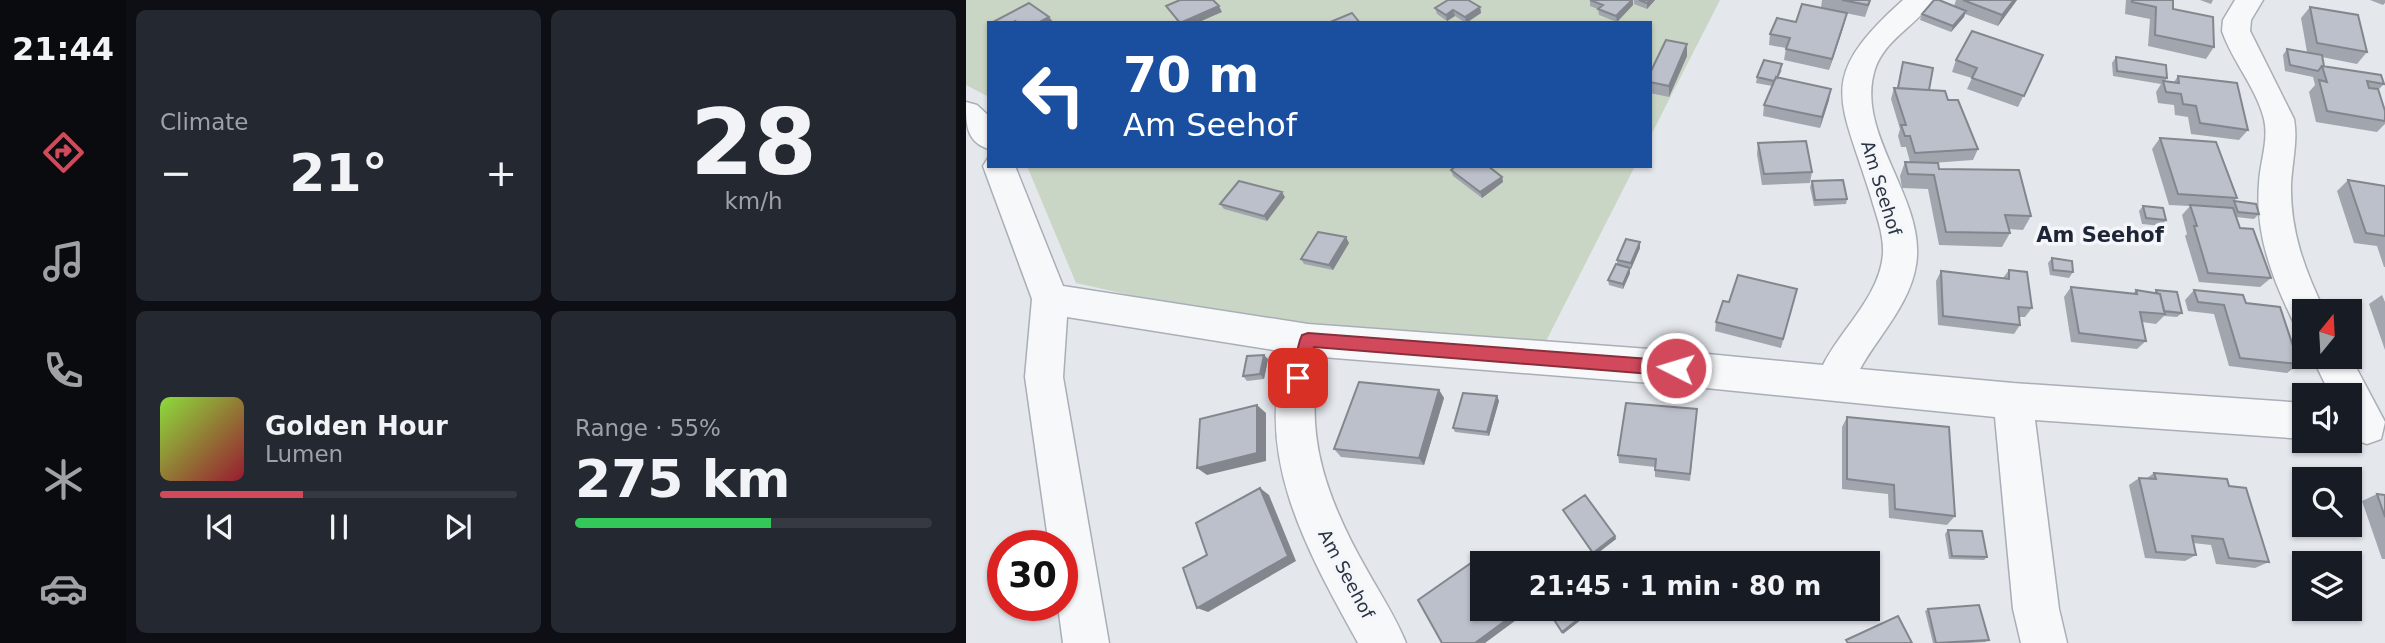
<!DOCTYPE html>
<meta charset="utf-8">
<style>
:root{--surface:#171b24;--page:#242831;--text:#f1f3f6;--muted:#9ea1a6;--line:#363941;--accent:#d1495b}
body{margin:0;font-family:"DejaVu Sans",sans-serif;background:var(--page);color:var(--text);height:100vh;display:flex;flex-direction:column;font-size:26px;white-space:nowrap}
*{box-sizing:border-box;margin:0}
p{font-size:23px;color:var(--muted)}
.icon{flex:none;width:38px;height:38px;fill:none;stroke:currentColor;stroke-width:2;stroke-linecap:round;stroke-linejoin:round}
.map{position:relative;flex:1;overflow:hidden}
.sheet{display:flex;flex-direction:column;gap:10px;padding:10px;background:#0d0f14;width:840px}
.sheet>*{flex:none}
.hud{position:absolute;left:21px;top:21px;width:665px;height:147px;border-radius:0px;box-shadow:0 2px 5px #0004;background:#1a4fa0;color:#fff;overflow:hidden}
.needle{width:46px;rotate:18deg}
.tools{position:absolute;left:1326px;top:299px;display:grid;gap:14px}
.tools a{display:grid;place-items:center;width:70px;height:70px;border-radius:0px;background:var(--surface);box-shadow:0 2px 5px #0004;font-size:35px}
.speed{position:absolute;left:21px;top:530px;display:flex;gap:14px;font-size:35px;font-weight:700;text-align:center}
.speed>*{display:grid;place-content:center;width:91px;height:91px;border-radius:50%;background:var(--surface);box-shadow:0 2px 5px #0004;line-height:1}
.speed .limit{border:10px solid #d22;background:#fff;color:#111}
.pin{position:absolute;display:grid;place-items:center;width:60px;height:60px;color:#fff;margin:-30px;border-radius:14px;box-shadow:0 4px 10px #0006}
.me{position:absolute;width:77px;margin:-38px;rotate:275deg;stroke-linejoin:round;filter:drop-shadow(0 0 5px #0008)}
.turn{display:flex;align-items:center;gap:24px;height:147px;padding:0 21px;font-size:32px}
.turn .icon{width:91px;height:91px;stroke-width:2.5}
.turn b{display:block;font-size:49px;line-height:60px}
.big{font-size:52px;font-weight:600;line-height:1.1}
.sheet .tile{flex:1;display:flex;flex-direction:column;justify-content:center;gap:10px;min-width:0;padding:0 24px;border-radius:10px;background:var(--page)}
.sheet .dial{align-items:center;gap:0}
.dial b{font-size:91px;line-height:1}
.song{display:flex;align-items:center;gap:21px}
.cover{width:84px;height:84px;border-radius:10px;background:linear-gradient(135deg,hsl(90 70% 55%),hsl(350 70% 35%))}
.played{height:7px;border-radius:4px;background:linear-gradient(90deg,var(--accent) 40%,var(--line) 40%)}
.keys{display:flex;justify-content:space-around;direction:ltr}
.heat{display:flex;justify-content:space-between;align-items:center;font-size:38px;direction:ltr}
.charge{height:10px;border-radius:5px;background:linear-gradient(90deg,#34c759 55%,var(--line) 0)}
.sheet .tiles{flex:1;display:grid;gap:10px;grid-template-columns:repeat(2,1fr)}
.trip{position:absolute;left:504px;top:551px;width:410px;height:70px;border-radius:0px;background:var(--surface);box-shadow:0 2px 5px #0004;font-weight:600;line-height:70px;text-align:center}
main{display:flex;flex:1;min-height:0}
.menu{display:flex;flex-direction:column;width:126px;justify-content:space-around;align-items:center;background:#090b0e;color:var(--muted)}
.menu .icon{width:49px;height:49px}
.menu .selected{color:var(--accent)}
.menu b{font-size:32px;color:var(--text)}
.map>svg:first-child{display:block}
</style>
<main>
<nav class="menu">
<b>21:44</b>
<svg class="icon selected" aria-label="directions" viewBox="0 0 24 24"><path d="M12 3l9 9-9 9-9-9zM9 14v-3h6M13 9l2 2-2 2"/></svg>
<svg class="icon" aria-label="music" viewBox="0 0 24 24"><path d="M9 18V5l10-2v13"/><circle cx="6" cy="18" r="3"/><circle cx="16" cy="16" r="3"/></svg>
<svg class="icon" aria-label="phone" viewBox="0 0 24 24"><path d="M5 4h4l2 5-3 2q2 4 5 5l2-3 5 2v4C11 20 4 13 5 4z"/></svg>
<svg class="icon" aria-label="climate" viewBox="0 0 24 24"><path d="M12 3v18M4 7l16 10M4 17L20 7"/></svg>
<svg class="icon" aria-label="car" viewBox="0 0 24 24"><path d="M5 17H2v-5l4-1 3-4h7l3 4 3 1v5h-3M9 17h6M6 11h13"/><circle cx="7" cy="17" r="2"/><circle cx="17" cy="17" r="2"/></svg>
</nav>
<section class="sheet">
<div class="tiles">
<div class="tile"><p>Climate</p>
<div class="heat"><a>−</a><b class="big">21°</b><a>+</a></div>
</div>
<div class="tile dial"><b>28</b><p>km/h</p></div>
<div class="tile">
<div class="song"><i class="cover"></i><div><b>Golden Hour</b><p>Lumen</p></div></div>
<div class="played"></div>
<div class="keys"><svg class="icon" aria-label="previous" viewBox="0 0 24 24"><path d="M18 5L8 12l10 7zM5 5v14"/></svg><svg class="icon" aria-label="pause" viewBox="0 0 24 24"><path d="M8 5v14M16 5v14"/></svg><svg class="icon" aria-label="next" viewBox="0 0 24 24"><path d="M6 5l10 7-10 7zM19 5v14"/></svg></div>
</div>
<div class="tile"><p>Range · 55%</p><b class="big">275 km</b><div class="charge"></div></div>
</div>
</section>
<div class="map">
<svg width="1419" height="643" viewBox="0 0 1419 643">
<rect width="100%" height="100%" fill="#e4e7ec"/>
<path fill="#c9d6c5" d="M0 0H754L684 137V23H23V97L0 85Z
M61 166H669L578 345 303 326 110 283Z"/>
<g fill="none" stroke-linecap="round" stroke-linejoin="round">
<defs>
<path id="minor" d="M937 0H968C951 25 919 39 909 69 888 134 961 199 950 265 944 304 913 335 894 369L1047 383 1339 403V439L1069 420 1093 609 1101 643H1055L1047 609 1029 417 710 385 356 357C334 433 364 506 402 572 415 595 430 618 440 643H392C343 554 286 456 320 352L101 317 97 377 143 643H97L92 606H96V546H83L59 377 66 299 17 166 22 158 23 166H49L97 286 342 324 710 351 857 365C875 329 914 296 917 254 918 234 910 215 905 197 874 97 849 79 937 0Z
M1269 0H1297L1285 20 1284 31 1328 119C1332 141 1326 162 1325 185 1324 231 1339 271 1359 312H1339V327L1328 323C1306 278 1289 234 1293 183 1294 162 1303 140 1298 119 1290 87 1266 61 1256 31L1257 20Z
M0 102 11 105 23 116V149C0 142 0 124 0 102Z
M1384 356 1419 422 1415 439 1401 444 1387 439 1384 434V396H1365L1346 357Z"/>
</defs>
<use href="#minor" stroke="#a9aeb7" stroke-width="3"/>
<use href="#minor" fill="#f7f8fa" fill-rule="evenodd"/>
</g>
<path fill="#a1a5ae" d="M624 0 667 5 651 22 633 15 632 9 624 6Z
M668 0H689L681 9 668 4Z
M856 0H905L899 17 855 8Z
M990 0H1051L1032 26 999 14 998 17 985 32 954 20 956 14 988 6Z
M1160 0H1207V9L1248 47 1240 59 1182 46 1184 19 1159 14Z
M1234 0H1247L1245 4Z
M1404 0H1419V3L1417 5Z
M514 7 515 13 500 23 489 16 481 21 471 14 469 8Z
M1344 7 1401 52 1391 64 1356 57 1358 66 1418 84 1412 90 1419 111V124L1411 132 1350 122 1343 92 1349 85 1347 77 1319 71 1317 55 1321 49 1341 52 1335 18Z
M881 13 878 25 863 70 818 60 820 48 803 45 804 34 830 22Z
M721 44V56L703 97 684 93V73Z
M1077 55 1052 107 1001 89 1006 78 986 72 990 60Z
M1150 57 1201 78 1199 81 1208 82 1212 76 1282 130 1273 140 1225 134 1222 117 1209 115 1208 105 1192 103 1190 92 1195 84 1147 76 1146 63Z
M937 62 963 90 982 100 1012 149 1007 160 966 163 973 169 1065 216 1057 230 1043 229 1044 233 1036 247 973 245 962 189 936 188 934 176 939 162H944L940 147H935L932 136 934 129 925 99 928 88H931Z
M816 70 812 78 863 100 854 128 797 116 798 105 806 86 790 83 791 77Z
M1194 138 1271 198 1268 201 1293 214 1288 219 1270 217 1274 228 1305 278 1294 287 1233 282 1219 236 1221 234 1216 215 1224 206 1203 205 1186 149Z
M792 143 846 172 844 183 796 185 791 154Z
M485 170 536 177 537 182 516 198 487 176Z
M1382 180 1419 186V267H1418L1411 246 1388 243 1371 191Z
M846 181 881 199 880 204 848 206 844 187Z
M319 197 301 221 258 209 254 204Z
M1177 206 1200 220 1196 226 1176 224 1173 211Z
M674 242V248L665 269 664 268V273L657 289 643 285 642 280 651 265V260Z
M383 243 367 270 338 264 335 259Z
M1086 258 1107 272 1103 278 1084 275 1082 263Z
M1043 270 1066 308 1059 317H1053L1054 325 1048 334 972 325 970 281 975 271 1037 278Z
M1105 287 1167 294 1170 290 1188 293 1190 290 1216 313 1211 317 1198 316 1190 324 1176 322 1180 341 1171 349 1105 342 1098 297Z
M831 289 815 348 749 331 750 322 763 302Z
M1228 290 1280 303 1333 364 1321 373 1263 366 1248 314 1222 311 1219 300Z
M1416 295 1419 302V350L1403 304Z
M302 359 298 379 281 381 277 376Z
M473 390 478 398 458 465 375 457 368 449Z
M531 396 533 401 523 436 489 432 487 428Z
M731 409 724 481 689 477V467L653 463 652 455Z
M881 417 989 516 981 525 923 518 922 494 876 489V427Z
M1188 473 1263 486 1303 562 1289 568 1250 564 1245 545 1227 543 1230 555 1219 561 1179 558 1163 485 1173 478H1181Z
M1411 494 1419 495V559H1416L1396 501Z
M597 510 649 536 650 539 628 556Z
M982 530 1021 557 1018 560 983 559 979 534Z
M962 609 1023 640 1019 642 1003 643H967L959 611Z"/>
<path fill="#83868d" d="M667 0V5L651 22 650 16Z
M684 0H689L681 9V3Z
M1048 0H1051L1032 26 1036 15Z
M253 6 256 12 231 23H214Z
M514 7 515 13 500 23 499 17Z
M487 10 489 16 481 21 480 15Z
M1000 11 998 17 985 32 987 26Z
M881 13 878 25 863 70 866 59Z
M83 17 88 23H72Z
M721 44V56L703 97V86Z
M865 89 863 100 854 128 856 117Z
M536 177 537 182 516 198 514 192Z
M316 192 319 197 301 221 298 216Z
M380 237 383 243 367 270 363 265Z
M674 242V248L665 269V263Z
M664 268V273L657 289V284Z
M298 355 302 359 298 379 294 374Z
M473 390 478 398 458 465 453 458Z
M531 396 533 401 523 436 521 432Z
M291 405 300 413V461L241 475 231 468Z
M294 488 303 495 330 561 242 612 231 608Z
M649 536 650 539 628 556 627 553Z
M553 609 557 615 519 643H509Z
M625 609H629L597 634 596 632Z"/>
<path fill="#bbc0ca" stroke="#83868d" stroke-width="2" d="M214 0H247L253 6 214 23 200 6Z
M482 0H502L514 7 499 17 487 10 480 15 469 8Z
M624 0H666L650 16 632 9 637 5Z
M673 0H684L681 3Z
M876 0H904L902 5Z
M968 0H973L1000 11 987 26 956 14Z
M997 0H1048L1036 15Z
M1166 0H1207V9L1247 17 1248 47 1189 35 1190 7 1166 2Z
M63 3 83 17 72 23H52L49 21 46 23 27 22Z
M836 4 881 13 866 59 820 49 824 38 804 34 811 18 830 22Z
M1344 7 1392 15 1401 52 1351 43Z
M386 13 394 23H362Z
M1006 31 1077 55 1058 96 1006 78 1011 68 990 60Z
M700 40 721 44 703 86 684 82V73Z
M1321 49 1356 55 1358 66H1356L1352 71 1324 65Z
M1150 57 1200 65 1201 78 1151 71Z
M798 60 816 64 811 78 810 77 808 81 791 77Z
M937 62 967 68 963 90 932 88Z
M1356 66 1415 75 1418 84 1401 81 1403 88 1412 89 1419 111V121L1361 111 1353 80 1361 82Z
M1212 76 1271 83 1282 130 1234 123 1230 106 1217 104 1215 94 1200 92 1197 81 1213 83Z
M810 77 865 89 856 117 798 105Z
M928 88 979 91 982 100H992L1012 149 949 153 944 136H939L935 125H940Z
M1194 138 1250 142 1271 198 1212 194Z
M840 141 846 172 798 174 792 143Z
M939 162 972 163 973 169 1053 170 1065 216 1039 215 1044 233 980 232 968 175 942 174Z
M490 166H522L536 177 514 192 485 170Z
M877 180 881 199 849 200 846 181Z
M1382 180 1419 186V236L1400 233Z
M273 181 316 192 298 216 254 204Z
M1268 201 1290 204 1293 214 1272 212Z
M1224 205 1267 208 1274 228 1287 229 1305 278 1242 273 1228 226H1231Z
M1177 206 1197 208 1200 220 1180 218Z
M352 232 380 237 363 265 335 259Z
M660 239 674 242 665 263 651 260Z
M1086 258 1106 261 1107 272 1087 270Z
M650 264 664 268 657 284 642 280Z
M1043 270 1061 272 1066 308 1052 307 1054 325 977 316 975 271 1043 279Z
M772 275 831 289 817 339 750 322 757 301 763 302Z
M1105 287 1171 294 1170 290 1194 294 1199 314 1174 312 1180 341 1113 333Z
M1190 290 1211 292 1216 313 1198 311 1194 294 1191 293Z
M1228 290 1277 295 1280 303 1314 307 1333 364 1274 358 1258 305 1232 302Z
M298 355 294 374 277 376 281 356Z
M393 382 473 390 453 458 368 449Z
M497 393 531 396 521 432 487 428Z
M660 403 731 409 724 474 689 470 690 459 652 455Z
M291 405V453L231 468 234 419Z
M881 417 983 427 989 516 929 509 928 485 881 479Z
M1188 473 1261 479 1263 486 1280 488 1303 562 1263 558 1257 539 1226 536 1230 555 1190 552 1173 478 1190 479Z
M294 488 322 556 231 608 217 568 241 555 230 523Z
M1411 494 1419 495V517Z
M619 495 649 536 627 553 597 510Z
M982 530 1016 531 1021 557 986 556Z
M518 554 525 564H516V609H553L554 610 509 643H476L452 600Z
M1013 605 1023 640 970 643 962 609Z
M581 609H625L596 632Z
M932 616 946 643H882L880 640Z"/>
<path fill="#d1495b" stroke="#882f3b" stroke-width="2" d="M342 333 710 361 716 363 718 368 716 374 710 376 348 347 338 383 332 385 327 383 324 378 334 340 336 335Z"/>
<g text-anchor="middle" stroke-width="7" stroke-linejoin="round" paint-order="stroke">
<g font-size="18" fill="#2b3445" stroke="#f4f6f9">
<text transform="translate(915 188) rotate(73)" y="6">Am Seehof</text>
<text transform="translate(380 574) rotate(62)" y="6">Am Seehof</text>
</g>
<g font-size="21" font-weight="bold" fill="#1d2536" stroke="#f4f6f9">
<text x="1134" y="242">Am Seehof</text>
</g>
</g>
</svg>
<div class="tools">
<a><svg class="needle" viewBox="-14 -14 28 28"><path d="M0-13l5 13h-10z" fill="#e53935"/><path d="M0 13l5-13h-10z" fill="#9ea1a6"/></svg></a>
<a><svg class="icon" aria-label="sound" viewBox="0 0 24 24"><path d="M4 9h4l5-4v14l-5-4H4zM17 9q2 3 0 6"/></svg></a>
<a><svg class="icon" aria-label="search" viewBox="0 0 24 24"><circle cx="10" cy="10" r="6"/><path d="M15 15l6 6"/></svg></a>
<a><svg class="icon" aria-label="layers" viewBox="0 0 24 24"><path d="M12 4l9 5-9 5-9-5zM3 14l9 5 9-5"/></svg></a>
</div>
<div class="speed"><div class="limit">30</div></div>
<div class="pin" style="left:332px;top:378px;background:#d93025"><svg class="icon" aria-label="arrive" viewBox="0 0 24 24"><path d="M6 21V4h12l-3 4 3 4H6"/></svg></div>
<svg class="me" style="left:710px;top:368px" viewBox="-20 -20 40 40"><circle r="17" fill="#d1495b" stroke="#fff" stroke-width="3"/><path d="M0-11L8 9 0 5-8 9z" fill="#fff"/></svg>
<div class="trip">21:45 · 1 min · 80 m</div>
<div class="hud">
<div class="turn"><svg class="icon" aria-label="left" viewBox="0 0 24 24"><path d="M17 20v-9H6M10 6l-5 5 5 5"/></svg><div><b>70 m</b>Am Seehof</div></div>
</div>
</div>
</main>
